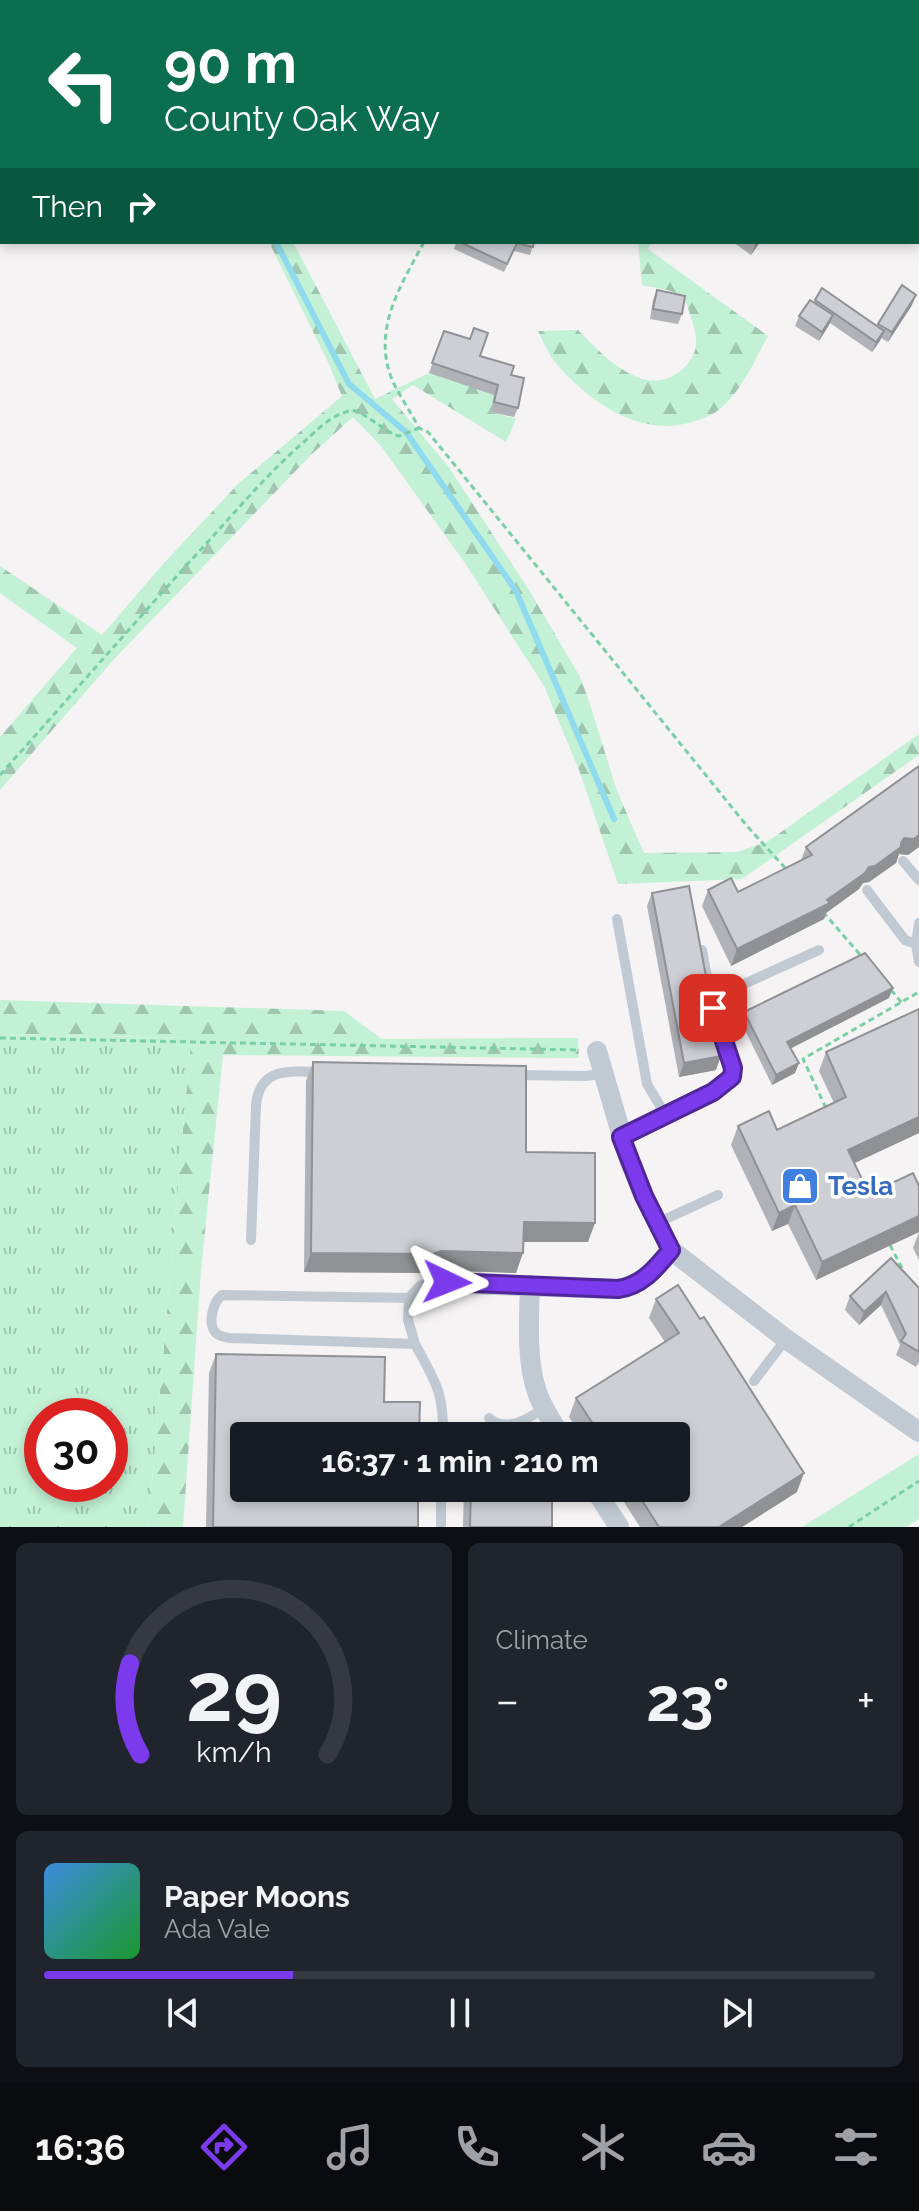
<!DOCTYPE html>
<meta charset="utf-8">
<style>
:root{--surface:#171b24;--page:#20242c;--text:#f1f3f6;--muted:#9ea1a6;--line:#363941;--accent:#7c3aed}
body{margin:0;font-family:Raleway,sans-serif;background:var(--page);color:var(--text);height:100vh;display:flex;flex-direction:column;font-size:30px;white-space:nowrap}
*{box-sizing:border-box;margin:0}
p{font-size:26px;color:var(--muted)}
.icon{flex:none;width:44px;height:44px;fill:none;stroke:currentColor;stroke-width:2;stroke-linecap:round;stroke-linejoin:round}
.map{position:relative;height:1527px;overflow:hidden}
.panel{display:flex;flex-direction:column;gap:16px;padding:16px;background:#0d0f14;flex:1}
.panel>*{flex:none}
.top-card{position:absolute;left:0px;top:0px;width:920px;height:244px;box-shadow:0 4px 12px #0003;background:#0b6e4f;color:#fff;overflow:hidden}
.speed{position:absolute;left:24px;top:1398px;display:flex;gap:16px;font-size:40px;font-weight:700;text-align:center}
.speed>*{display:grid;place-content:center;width:104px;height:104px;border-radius:50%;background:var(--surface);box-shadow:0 4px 12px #0003;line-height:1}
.speed .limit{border:12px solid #d22;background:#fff;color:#111}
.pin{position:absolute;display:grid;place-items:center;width:68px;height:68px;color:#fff;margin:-34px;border-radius:16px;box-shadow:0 4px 12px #0006}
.me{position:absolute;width:88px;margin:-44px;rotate:92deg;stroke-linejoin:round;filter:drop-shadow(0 0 6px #0008)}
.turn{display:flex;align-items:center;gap:28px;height:168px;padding:0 32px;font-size:36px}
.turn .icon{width:104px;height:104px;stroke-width:2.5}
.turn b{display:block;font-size:56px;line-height:68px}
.then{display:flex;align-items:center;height:76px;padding:0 32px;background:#0003;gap:16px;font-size:30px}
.big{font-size:60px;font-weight:700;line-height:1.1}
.panel .card{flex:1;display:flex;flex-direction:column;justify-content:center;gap:12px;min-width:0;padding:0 28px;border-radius:12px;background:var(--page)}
.panel .dial{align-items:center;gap:0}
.dial svg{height:208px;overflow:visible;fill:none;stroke:var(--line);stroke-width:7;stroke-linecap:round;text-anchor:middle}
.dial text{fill:var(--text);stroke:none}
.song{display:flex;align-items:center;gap:24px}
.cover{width:96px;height:96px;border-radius:12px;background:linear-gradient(135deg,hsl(210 70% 55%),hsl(130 70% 35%))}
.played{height:8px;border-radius:4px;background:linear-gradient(90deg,var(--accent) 30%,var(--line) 30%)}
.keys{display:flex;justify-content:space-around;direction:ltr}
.heat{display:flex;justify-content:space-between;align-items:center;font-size:44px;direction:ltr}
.panel .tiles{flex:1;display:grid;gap:16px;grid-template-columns:1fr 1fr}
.card:last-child{grid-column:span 2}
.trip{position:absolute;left:230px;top:1422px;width:460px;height:80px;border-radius:8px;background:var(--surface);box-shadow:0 4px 12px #0003;font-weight:700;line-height:80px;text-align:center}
.dock{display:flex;height:128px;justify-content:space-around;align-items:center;background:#090b0e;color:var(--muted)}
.dock .icon{width:56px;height:56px}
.dock .active{color:var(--accent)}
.dock b{font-size:36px;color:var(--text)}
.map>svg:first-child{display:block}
</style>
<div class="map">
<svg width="919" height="1527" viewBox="0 0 919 1527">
<defs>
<pattern id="forest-firs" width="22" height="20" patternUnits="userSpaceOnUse" patternTransform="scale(2)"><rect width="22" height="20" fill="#c3f1d5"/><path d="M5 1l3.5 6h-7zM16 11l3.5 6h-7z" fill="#a0c6b0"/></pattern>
<pattern id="park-tufts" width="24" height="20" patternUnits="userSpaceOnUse" patternTransform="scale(2)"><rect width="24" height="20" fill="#c3f1d5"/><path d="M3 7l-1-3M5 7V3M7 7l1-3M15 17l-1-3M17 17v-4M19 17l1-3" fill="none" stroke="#a0c6b0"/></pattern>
</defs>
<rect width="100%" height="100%" fill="#f5f3f3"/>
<path fill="#c3f1d5" d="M919 1454V1519L906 1527H802Z"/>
<path fill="url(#forest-firs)" d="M269 242H293L375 399 429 373H500L491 412 516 419 506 442 413 385 392 399 448 466 529 590 579 675 588 698 617 791 644 853 737 852 767 842 919 734V755L742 879 618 884 579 770 544 686 465 563 381 446 353 417 312 454 116 657 0 790V737L77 648 0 593V566L102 635 164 563 238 484 342 396 328 362Z
M638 242H651L648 249 768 336C755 360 742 390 721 408 712 416 700 420 688 423 639 436 592 403 560 368 550 357 544 344 538 331L578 330C597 349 619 374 647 380 668 385 695 366 696 344 697 336 694 328 692 320 689 313 688 304 683 298 674 289 654 288 642 285Z
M0 1000 344 1011 382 1039 578 1038 579 1058 223 1055 201 1270 183 1527H148L191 1038 0 1034Z"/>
<path fill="url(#park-tufts)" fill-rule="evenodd" d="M0 1034 191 1038 148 1527H0ZM42 1416H110V1484H42Z"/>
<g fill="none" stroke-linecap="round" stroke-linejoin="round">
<path stroke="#90daee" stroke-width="6" d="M153 0 154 2
M82 2V0
M0 162 2 159
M918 185 919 186
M276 242 349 384 406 432 516 591 614 819"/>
<path stroke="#7ad0a6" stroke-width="3" stroke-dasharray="6 4" stroke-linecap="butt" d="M329 0 330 2
M117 2 118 0
M0 14 2 15
M0 144 2 141
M918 163H919
M424 242C400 287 370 332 394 384 402 399 411 413 419 428L428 432 747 826 787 870
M0 775C68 699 135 622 204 546 237 510 269 472 306 440 319 428 339 408 358 411L394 435 399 436 419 428
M823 912 863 958
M891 990 902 1003
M0 1038 580 1050
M826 1108 803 1059 919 992
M890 1245 905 1274
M849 1527 919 1481"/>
<path stroke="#c1cad2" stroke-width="10" d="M903 861 919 880
M867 890 905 940 916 944
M617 919 647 1084 666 1116
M919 923 916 944 919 962
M702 950 711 999
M514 1075 585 1076 604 1074
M622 1136 713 1092 732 1077 733 1068 711 999 819 950
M657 1223 718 1195
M251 1240 256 1105C260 1065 292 1072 322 1072
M409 1298 408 1320 415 1344 229 1338C225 1337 220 1337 216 1333 207 1324 213 1302 222 1295L409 1298 420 1286 434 1283
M415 1344C435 1381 444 1392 443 1436
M754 1381 786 1339
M489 1418C507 1433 528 1419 544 1408
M441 1527V1488"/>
<path stroke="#c1cad2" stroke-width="20" d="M681 0 684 2
M580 2 581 0
M785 2 786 0
M597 1051 628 1157 644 1196 671 1250 786 1339 919 1432
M434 1283 618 1289C642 1285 656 1268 671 1250
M530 1285C529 1317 526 1361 537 1392 542 1407 552 1422 561 1436
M594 1488 619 1527"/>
</g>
<path fill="#b0b2b7" d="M456 242H534L530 255 514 251 504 272 454 249Z
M733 242H760L751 255Z
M657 290 682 314 678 324 650 319 653 300Z
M815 300 877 326 878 324 912 305 888 342 881 338 872 352 830 323 819 341 795 326 799 316 814 302Z
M444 331 480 356 511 375 518 408 514 417 491 412 494 395 429 373Z
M919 766V847L908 855 899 854 896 863 869 882 863 883 859 889 826 913 824 919 731 966 702 906 708 890 738 892 801 860 806 847Z
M652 893 716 1070 679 1077 647 906Z
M889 998 791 1048 795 1073 772 1085 741 1022 744 1012Z
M919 1009V1133L854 1163 869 1194 919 1186V1260L913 1248 919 1232 816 1280 788 1224 772 1231 731 1145 738 1126 777 1130 834 1103 819 1071 826 1052Z
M313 1062 526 1152 588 1242H524L516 1273 434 1270 426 1273 304 1272 306 1081Z
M919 1288V1362L916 1367 896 1355 900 1345 881 1305 859 1325 845 1310 850 1296Z
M656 1299 700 1319 797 1492 742 1527H640L615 1488H676V1436H582L569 1417 576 1398 665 1342 649 1318Z
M216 1354 384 1402 418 1527H206L209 1373Z
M464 1488H552V1527H463Z"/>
<path fill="#909195" d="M756 242H760L751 255Z
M916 295 912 305 888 342 892 332Z
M833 315 829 325 819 341 822 332Z
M884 331 880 341 872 352 876 342Z
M919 835V847L908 855 899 854 896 863 869 882 863 883 859 889 826 913 824 919 731 966 737 949 827 900 901 843 904 838Z
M893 988 889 998 784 1052 787 1042Z
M721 1056 716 1070 679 1077 684 1063Z
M799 1063 795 1073 772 1085 776 1075Z
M919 1117V1133L842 1169 848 1150Z
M795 1205 788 1224 772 1231 779 1213Z
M919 1216V1232L816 1280 822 1262Z
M524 1222 595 1223 588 1242H517Z
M441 1251 523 1253 516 1273 434 1270 426 1273 304 1272 311 1253Z
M886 1292 881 1305 859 1325 864 1312Z
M804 1473 797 1492 742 1527H719Z"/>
<path fill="#cdcfd5" stroke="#909195" stroke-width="2" d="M460 242H534L533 247 517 243 507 264Z
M902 285 916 295 892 332 878 324Z
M822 288 884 331 876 342 815 300Z
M657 290 685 296 682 314 653 309Z
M810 300 833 315 822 332 799 316Z
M474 328 488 333 480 356 514 366 511 375 524 378 518 408 494 402 498 385 432 363 444 331 470 339Z
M919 766V835L914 839 904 838 901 843V847L875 866 869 867 865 873 827 900 830 903 737 949 708 890 731 878 738 892 812 855 806 847Z
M689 886 721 1056 684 1063 652 893Z
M865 953 893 988 787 1042 799 1063 776 1075 744 1012Z
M919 1009V1117L848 1150 869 1194 913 1173 919 1186V1216L822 1262 795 1205 779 1213 738 1126 769 1111 777 1130 846 1097 826 1052Z
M313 1062 526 1066V1152L595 1153V1223L524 1222 523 1253 441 1251 433 1254 311 1253Z
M891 1258 919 1288V1352L901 1341 906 1334 886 1292 864 1312 850 1296Z
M678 1285 700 1319 704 1317 804 1473 719 1527H659L634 1488H676V1436H601L576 1398 679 1333 656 1299Z
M216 1354 385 1357 384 1402H420L419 1436H244V1488H418V1527H213Z
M471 1488H552V1527H470Z"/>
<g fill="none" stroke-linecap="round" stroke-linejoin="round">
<defs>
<path id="route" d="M447 1282 618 1289C642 1286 656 1268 671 1250L644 1196 621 1137 713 1092 732 1077 733 1068 713 1008"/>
</defs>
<use href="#route" stroke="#51269a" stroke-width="20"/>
<use href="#route" stroke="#7c3aed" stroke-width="14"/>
</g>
<defs>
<symbol id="shop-square" viewBox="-11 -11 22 22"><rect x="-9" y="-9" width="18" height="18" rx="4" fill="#3f7fe0" stroke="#fff"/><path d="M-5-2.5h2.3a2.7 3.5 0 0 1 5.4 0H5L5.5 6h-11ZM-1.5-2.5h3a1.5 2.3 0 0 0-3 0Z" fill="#fff"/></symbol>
</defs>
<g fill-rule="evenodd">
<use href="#shop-square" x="778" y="1164" width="44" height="44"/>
</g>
<g text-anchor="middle" stroke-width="7" stroke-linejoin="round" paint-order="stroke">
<g font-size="26" font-weight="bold" fill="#366cbe" stroke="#fff" text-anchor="start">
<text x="828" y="1195">Tesla</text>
</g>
</g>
</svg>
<div class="speed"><div class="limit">30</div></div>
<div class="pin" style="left:713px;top:1008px;background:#d93025"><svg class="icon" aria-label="arrive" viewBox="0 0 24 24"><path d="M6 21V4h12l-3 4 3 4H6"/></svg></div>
<svg class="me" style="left:447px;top:1282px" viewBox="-20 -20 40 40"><path d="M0-17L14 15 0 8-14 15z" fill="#7c3aed" stroke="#fff" stroke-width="4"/></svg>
<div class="trip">16:37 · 1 min · 210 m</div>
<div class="top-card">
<div class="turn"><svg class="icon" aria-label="left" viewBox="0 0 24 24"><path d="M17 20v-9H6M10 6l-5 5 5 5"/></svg><div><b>90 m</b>County Oak Way</div></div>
<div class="then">Then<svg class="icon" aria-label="right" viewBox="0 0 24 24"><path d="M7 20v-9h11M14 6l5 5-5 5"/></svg></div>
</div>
</div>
<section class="panel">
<div class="tiles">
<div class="card dial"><svg viewBox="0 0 100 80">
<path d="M14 69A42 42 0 1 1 86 69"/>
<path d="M14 69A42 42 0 0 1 10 34" stroke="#7c3aed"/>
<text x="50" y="56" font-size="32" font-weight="700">29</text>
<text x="50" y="72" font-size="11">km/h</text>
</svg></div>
<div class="card"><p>Climate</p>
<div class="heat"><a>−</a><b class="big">23°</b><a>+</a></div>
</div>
<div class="card">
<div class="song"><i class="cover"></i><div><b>Paper Moons</b><p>Ada Vale</p></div></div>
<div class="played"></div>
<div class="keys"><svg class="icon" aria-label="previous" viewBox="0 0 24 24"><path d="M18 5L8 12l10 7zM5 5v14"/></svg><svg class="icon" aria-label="pause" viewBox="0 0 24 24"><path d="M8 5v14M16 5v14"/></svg><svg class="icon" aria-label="next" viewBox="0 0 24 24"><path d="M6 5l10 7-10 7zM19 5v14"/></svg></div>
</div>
</div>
</section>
<nav class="dock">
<b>16:36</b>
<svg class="icon active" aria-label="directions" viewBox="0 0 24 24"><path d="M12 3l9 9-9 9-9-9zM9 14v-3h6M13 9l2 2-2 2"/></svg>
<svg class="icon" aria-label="music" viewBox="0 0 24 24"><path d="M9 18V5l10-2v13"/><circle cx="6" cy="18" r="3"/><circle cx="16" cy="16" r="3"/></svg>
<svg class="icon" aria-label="phone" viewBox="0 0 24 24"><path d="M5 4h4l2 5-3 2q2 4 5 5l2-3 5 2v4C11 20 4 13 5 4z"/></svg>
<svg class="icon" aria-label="climate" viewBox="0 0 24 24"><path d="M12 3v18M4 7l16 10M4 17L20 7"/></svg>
<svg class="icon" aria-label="car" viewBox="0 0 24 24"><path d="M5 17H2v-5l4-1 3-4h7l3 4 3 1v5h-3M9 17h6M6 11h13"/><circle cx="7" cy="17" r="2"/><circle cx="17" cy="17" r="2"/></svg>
<svg class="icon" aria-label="filters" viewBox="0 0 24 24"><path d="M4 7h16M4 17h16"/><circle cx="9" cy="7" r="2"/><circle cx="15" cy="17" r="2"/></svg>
</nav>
